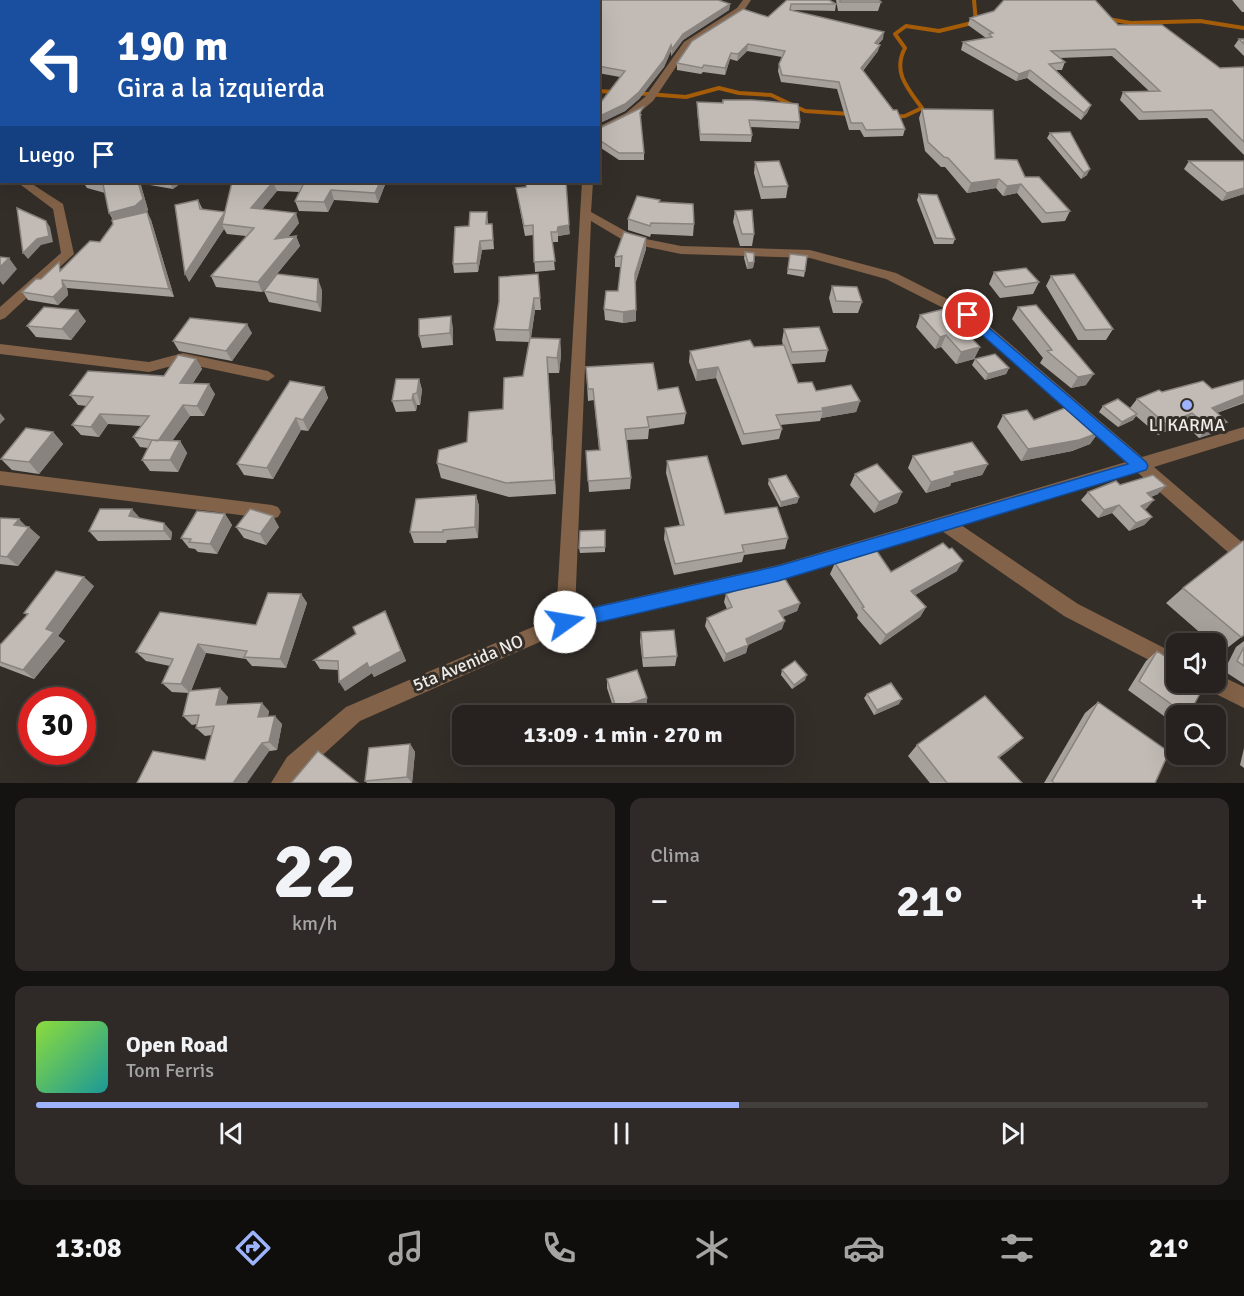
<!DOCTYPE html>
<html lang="es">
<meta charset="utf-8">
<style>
:root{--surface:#27221f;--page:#2f2a28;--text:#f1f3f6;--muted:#a4a4a4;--line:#433f3d;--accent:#9db4fd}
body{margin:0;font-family:Signika,sans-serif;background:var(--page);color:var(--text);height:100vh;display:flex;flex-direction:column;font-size:22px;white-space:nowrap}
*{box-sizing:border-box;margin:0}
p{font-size:20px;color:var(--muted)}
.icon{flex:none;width:33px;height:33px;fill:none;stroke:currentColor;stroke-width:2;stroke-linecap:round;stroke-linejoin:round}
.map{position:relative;height:783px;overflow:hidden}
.sheet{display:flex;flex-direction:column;gap:15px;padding:15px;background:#151311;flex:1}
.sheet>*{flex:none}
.guide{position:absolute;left:0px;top:0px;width:600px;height:183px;box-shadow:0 6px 24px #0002,0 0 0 2px var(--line);background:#1a4fa0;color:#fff;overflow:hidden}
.tools{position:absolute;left:1166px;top:633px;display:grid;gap:12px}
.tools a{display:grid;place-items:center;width:60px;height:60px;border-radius:12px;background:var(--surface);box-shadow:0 6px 24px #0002,0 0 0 2px var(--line);font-size:30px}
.speed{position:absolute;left:18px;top:687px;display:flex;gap:12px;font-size:30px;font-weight:700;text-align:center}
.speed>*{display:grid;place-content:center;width:78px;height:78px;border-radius:50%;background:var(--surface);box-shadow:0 6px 24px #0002,0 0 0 2px var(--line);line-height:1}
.speed .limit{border:9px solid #d22;background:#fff;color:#111}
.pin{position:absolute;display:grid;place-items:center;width:51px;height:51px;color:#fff;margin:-26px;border:3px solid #fff;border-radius:50%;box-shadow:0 2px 6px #0007}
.me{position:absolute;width:66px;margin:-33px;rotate:77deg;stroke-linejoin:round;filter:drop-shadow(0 0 4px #0008)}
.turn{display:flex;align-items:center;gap:21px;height:126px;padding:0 18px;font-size:27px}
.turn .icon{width:78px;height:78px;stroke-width:2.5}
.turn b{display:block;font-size:42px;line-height:51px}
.then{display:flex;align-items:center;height:57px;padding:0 18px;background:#0003;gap:12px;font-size:22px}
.big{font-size:45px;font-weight:700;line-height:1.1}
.sheet .card{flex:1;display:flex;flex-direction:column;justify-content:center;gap:9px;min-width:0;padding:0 21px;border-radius:12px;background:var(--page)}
.sheet .dial{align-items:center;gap:0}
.dial b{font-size:78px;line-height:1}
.song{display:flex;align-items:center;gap:18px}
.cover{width:72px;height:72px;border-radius:9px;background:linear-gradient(135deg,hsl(90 70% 55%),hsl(180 70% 35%))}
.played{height:6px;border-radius:3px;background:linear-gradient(90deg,var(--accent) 60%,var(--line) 60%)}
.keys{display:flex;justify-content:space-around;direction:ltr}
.heat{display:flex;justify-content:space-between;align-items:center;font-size:33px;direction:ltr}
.sheet .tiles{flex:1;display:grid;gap:15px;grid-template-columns:1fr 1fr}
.card:last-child{grid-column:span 2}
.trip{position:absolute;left:452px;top:705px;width:342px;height:60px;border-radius:12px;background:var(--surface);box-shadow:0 6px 24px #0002,0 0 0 2px var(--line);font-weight:700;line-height:60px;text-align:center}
.tab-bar{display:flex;height:96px;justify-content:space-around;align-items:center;background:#100e0c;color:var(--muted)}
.tab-bar .icon{width:42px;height:42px}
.tab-bar .selected{color:var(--accent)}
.tab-bar b{font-size:27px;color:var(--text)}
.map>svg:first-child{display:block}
</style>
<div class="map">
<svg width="1244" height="783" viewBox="0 0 1244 783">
<rect width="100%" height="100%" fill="#342e29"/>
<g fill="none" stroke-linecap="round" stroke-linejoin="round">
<path stroke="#a45c08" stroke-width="4" d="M1108 19 1131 23 1200 21 1244 28
M598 91 616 92
M635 93 686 97 719 88 739 93 771 95 805 111 850 114
M893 117 905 116 922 108C908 89 892 72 905 48L895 34 906 26 939 31 976 22 974 0"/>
<path fill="#826248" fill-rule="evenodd" d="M743 0H751L743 12 690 46 653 101 634 117 598 134V127L626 113 645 97 684 42 737 8Z
M0 170H2V177H0Z
M17 182H29L63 204 74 254 5 318 0 320V307L61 253 53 209Z
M582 182H593L591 212 636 237 681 246 810 250 896 273 973 312 1142 457 1244 427V439L1154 467 1244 544V563L1238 561 1137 472 961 525 1078 604 1176 654V674L1064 616 942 531 778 581 567 630 360 721 303 773 295 783H271L287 757 346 707 556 617ZM591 221 628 243 681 254 810 258 886 279 963 318 1126 462 778 565 575 611Z
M0 344 149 362 183 353 268 371 275 376 268 381 183 363 149 372 0 354Z
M0 471 272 505 278 507 281 512 278 517 272 519 0 485Z
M1215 673 1244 687V708L1206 689 1203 682H1215Z"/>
</g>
<path fill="#a7a19c" d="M41 0H476L475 2H38Z
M491 0H722L720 1 730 4 729 10 683 40 671 56V51L664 67 639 99 625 111 598 124V106L620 77 598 73V2Z
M787 0 836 4 835 11 790 10 883 39 878 44V51L863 71 905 129 903 136 864 137 860 130H849L837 89 781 82 778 71 779 64 782 57 747 51 737 61 730 59 725 75 703 72 701 74 677 70V63L768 17Z
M836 0H879L881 2 878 11H838Z
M1232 0H1244V12H1242Z
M994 11 1118 25 1220 68 1244 67V155L1207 118 1139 120 1120 100 1123 92 1149 91 1112 56 1060 58 1065 62 1062 70H1056L1091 105 1087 113 1081 120 1027 78 1016 81 961 50 963 42 986 38 968 25 970 18Z
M1239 39H1244V56L1234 46Z
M723 100 800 122 799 129 750 127 752 135 751 142 700 141 697 109V102L722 103Z
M922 109 995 159 1025 177 1070 211 1065 221 1042 223 1017 193 1003 196 996 188 967 193 945 167H941L925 151 919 118Z
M642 114 640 118 644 153V160H619L598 146V129Z
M1050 133 1087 175 1081 179 1047 138Z
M1189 161H1244V194L1222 201 1184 169Z
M755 162 788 186 786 198 761 199 754 173Z
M83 182H140L148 210 146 212H147L151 220 174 297 67 288 68 295 58 305 28 300 22 292 41 279 63 268 100 242 113 224V220L109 213 105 193 87 188Z
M143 182H182L173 189 144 184Z
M232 182H386L378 203 334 200 328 212 299 211 295 201 299 192 277 191 262 209 299 223 288 237 296 236 300 246 262 292 216 287 211 276 246 236 227 234 224 229 189 282 198 200 203 210 225 212Z
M516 188 570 234 558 236V242H552L555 270 535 272 533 235 525 236Z
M919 194 955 239 953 244H934L917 200Z
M660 202 694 224 693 236 651 234 650 237 628 230V219Z
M735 211 754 234 752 246H740L733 222Z
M488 220V224H492L494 249 482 250 478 272 454 273 453 264 469 226Z
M646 238V249L635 284 636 321 623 323 605 320 604 309 618 291 621 267H615V257Z
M745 252 754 262 753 268 747 269 744 258Z
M790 254 805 271 804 277 787 274Z
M994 272 1039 282 1033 294 1000 298 989 284Z
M538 274 541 310H535L531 338 560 339 561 355 559 373H548L556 494 509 497 441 478 437 463 467 442 503 409 523 376 529 342 496 341 494 329Z
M1051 276 1113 329 1106 340H1078L1046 286Z
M832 286 862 302 858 313H833L829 298Z
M322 290 321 312 269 302 264 291Z
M1018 307 1086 385 1071 388 1040 363 1043 358 1012 319Z
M920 315 971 322 966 333 980 347 974 359 956 364 941 347 935 349 916 327Z
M86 321 71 340 36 337 27 326Z
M453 328V345L422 348 419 336Z
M784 329 828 350 825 362 791 364 798 383 816 391 860 401 856 412 821 418 820 421 780 425 782 429 779 439 742 445 716 378 696 381 689 362 690 351 783 345 782 341Z
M252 333 232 361 179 351 173 341Z
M196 359 202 369 193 383 215 394 204 416H190L172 441H180L187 453 178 472 150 471 142 460 148 448 140 447 133 437 141 426 108 424 99 437 81 435 72 425 87 406 78 405 70 395 164 376Z
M975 359 1009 368 1006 374 985 380 972 365Z
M586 367 658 390 686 413 684 424 649 429 648 439 627 440 631 478 630 489 589 492 586 451 599 450 594 400 588 401Z
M419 379 422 390 420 405H417L416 411 396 412 392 401Z
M1244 380V403L1217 413 1227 422 1217 432 1199 438 1184 423 1158 435 1136 416 1133 420 1118 427 1099 412 1103 406 1130 408 1137 399 1162 392 1212 389Z
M324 387 328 398 308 431 301 430 273 479 244 475 237 464Z
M1003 415 1034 420 1098 433 1090 444 1072 451 1021 461 997 427Z
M53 432 63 444 39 474 12 470 1 459Z
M913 456 988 464 982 475 951 483 950 486 926 493 908 468Z
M667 461 725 514 788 538 785 549 744 555 742 562 674 575 664 539 665 528 680 526 666 473Z
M855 474 902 492 897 503 874 513 850 485Z
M769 479 799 497 797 503 780 507 768 484Z
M1120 485 1158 494 1151 497 1147 508 1144 510 1152 517 1144 525 1129 531 1112 513 1098 518 1081 500 1088 492Z
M476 495 479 506 478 538 447 540 446 543H414L410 532Z
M225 514 232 525 217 554 198 552 195 549 189 548 181 538Z
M0 518 27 527 40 537 18 566 0 564Z
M140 518 172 532 171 540 98 541 89 531Z
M236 527H279L266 545 244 538Z
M605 530V552L580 553 579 548Z
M835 563 891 572 957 571 915 595 926 607 920 617 880 645 857 618 858 615 830 574Z
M761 585 800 603 797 611 782 617V629L748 645 746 653 724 662 705 626 707 618 727 609 724 602 726 594Z
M94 586 58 636 65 641 34 679 0 666V644H1L27 615 24 613Z
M1183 588 1244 635 1222 652 1215 645V644H1213L1166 603Z
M301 594 307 603 286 668 252 666 246 659 206 653 191 691 228 697 226 705 269 711 268 716 282 724 277 750 205 760 212 735 205 736 196 728 197 724 192 725 183 716 189 693 172 692 162 683 170 666 146 661 136 652 256 625Z
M385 611 406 661 374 677 372 673 345 691 338 670 320 669 314 660 356 634Z
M641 632 677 656 675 666 643 667 640 641Z
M1244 641V684L1224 671 1236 647Z
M1157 651 1188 716H1176V724H1175L1128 690 1146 661Z
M782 670 805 680 792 689 781 675Z
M607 679 647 698V707L620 716H616L607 688Z
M867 694 899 704 874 715 864 698Z
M1098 702 1155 783H1044L1085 713Z
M1023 738 999 758 1022 783H930L908 756 917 745Z
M410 744 415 752 412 783H367L365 781Z
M1244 748V768L1240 765Z"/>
<path fill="#88837f" d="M730 4 729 10 683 40 671 56 672 49 683 34Z
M884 32 883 39 873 50 875 43Z
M748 44 747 51 737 61 738 54Z
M671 45V51L664 67 639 99 625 111 598 124V117Z
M880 45 878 51 859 75 861 68Z
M731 53 730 59 725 75V68Z
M1030 70 1027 78 1016 81 1019 74Z
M1091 105 1087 113 1081 120 1084 113Z
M1090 169 1087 175 1081 179 1084 173Z
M999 179 996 188 967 193 971 183Z
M138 182H140L148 210 140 217 116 224 109 213Z
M169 182H182L173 189Z
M273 182 277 191 255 218 251 208Z
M380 182H386L378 203 375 193Z
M1021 184 1017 193 1003 196 1007 186Z
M1244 188V194L1222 201 1227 193Z
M331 190 334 200 328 212 324 202Z
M147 212 151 220 174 297 169 289Z
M226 212 222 224 224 229 189 282 185 274Z
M487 212 488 220 487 233 486 224Z
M296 213 299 223 279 249 275 239Z
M46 221 50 227 53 242 41 245 28 259 23 253Z
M569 225 570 234 558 236V242V227Z
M296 236 300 246 262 292 258 282Z
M646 238V249L635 285V274Z
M480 241 482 250 478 272 477 263Z
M9 258 17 269 3 285 0 281V267Z
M754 262 753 268 747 269 748 263Z
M318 279 322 290 321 312 317 302Z
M62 280 67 288 68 295 58 305 53 297Z
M534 298 535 310 530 342 529 330Z
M78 310 86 321 71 340 62 329Z
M636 310V321L623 323V312Z
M451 316 453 328V345L450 333Z
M971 322 966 334 959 325Z
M247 324 252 333 232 361 226 351Z
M946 335 941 347 935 349 940 337Z
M560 339 561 355 559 373 557 358Z
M980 347 974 359 956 364 961 352Z
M547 357 548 373 556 494 554 480Z
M196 359 202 369 186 393 180 383Z
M718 367 716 378 696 381 697 370Z
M1009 368 1006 374 985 380 988 374Z
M1094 374 1086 385 1071 388 1078 377Z
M419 379 422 390 420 405 417 393Z
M209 384 215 394 204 416 197 406Z
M324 387 328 398 308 431 303 420Z
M413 394 417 405 416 411 412 400Z
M1244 395V402L1203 418 1212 408Z
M860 401 856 412 821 418 823 411 822 408Z
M183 405 190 416 165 451 158 441Z
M0 413 5 419 0 424Z
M1192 413 1184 423 1158 435 1166 424Z
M100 414 108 424 99 437 91 427Z
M1137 414 1133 420 1118 427 1122 422Z
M296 418 301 430 273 479 267 468Z
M1227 422 1217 432 1199 438 1208 427Z
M53 432 63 444 39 474 29 462Z
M1098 433 1090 444 1072 451 1021 461 1028 449Z
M180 441 187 453 178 472 170 460Z
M988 464 982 475 951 483 950 486 926 493 931 482 954 472Z
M1166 486 1158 494 1140 501 1147 493Z
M902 492 897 503 874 513 879 502Z
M476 495 479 506 478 538 475 527Z
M799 497 797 503 780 507 781 502Z
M1154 500 1147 508 1134 514 1141 506Z
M1119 505 1112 513 1098 518 1104 510Z
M132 509 140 518 129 516Z
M225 514 232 525 217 554 210 544Z
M273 516 279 527 266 545 260 534Z
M1152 517 1144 525 1129 531 1136 523Z
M19 519 28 528 29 527 40 537 18 566 7 557 14 525Z
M164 523 172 532 171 540 164 531Z
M963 561 957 571 905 601 911 591Z
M84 577 94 586 58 636 65 641 34 679 23 670 46 629Z
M301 594 307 603 286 668 280 659Z
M800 603 797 611 776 620 779 611Z
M926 607 920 617 880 645 886 635Z
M385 611 406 661 374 677 372 673 345 691 339 682Z
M785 621 782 629 748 645 746 653 724 662 726 654 746 639Z
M198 644 206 653 190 693 181 684Z
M807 675 805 680 792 689 794 685Z
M220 688 228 697 224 714 216 705Z
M647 698V707L620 716H616V708Z
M902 699 899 704 874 715 877 710Z
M262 703 269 711 266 725 258 717Z
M275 716 282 724 277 750 269 742Z
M1023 738 1011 749 987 767 998 757Z
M262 743 270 750 247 783H233Z
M410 744 415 752 412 783 407 777Z"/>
<path fill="#c2bbb5" stroke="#88837f" stroke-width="1.5" d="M41 0H148L146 2H38Z
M182 0H471V2H197Z
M491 0H718L730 4 683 34 672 49 671 45 664 60 639 92 625 104 598 117V106L625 71 598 66V2H489Z
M787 0H829L836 4H791L790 10 884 32 875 43 880 45 861 68 893 110H897L905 129 866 130 862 123H851L839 82 782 75 779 64 785 51 748 44 738 54 731 53 725 68 704 65 702 68 677 63 692 41 743 9 768 17Z
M840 0H879L881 2H840Z
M1004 0H1095L1118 25H1162L1220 68 1244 67V142L1212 110 1143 112 1123 92 1160 91 1115 49 1051 51 1065 62 1049 64 1091 105 1084 113 1030 70 1019 74 963 42 992 37 989 34 993 33 970 18 994 11Z
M0 16H2V80L0 81Z
M1239 39H1244V44Z
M723 100H752L798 104 800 122 749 120 752 135 700 134 697 102 723 103Z
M643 107 640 113 644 153H619L598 139V129Z
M922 109 993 110 995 159 1017 160 1025 177H1039L1070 211 1046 213 1021 184 1007 186 999 179 971 183 948 158 944 157 928 142Z
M1070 132 1090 169 1084 173 1050 133Z
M779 161 788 186 763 187 755 162Z
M1189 161H1244V188L1227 193Z
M95 182H138L143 199 135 206 109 213 103 184Z
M232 182H273L251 208 296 213 275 239 296 236 258 282 211 276 254 228 222 224Z
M283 182H380L375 193 331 190 324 202 295 201 304 183Z
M527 182H566L569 225 558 227 557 232H551L555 261 534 262 533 225 524 226 516 188 526 187Z
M919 194 937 195 955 239 936 238Z
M637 196 660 200 659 202 693 204 694 224 651 223 650 226 628 219Z
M198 200 200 209 225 212 185 274 175 205Z
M17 208 46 221 49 236 37 239 23 253Z
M752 210 754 234H742L735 211Z
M147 212 169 289 62 280 63 287 53 297 22 292 36 279H41L59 262 60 271 90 241 100 242 113 224 112 220Z
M470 212H487L486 224H492L493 240 480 241 477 263 453 264 455 227 469 226Z
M624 232 646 238 635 274 636 310 623 312 604 309 606 291H618L622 256 615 257Z
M745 252 754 253V262L748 263Z
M790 254 807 256 805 271 788 269Z
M0 257 9 258 0 267Z
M1026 268 1039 282 1005 287 994 272Z
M277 274 318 279 317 302 264 291Z
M538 274 540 298H534L529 330 494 329 499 302V277Z
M1074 274 1113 329 1085 330 1051 276Z
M832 286 857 287 862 302 836 301Z
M1036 305 1094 374 1078 377 1047 351 1052 350 1018 307Z
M956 306 971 322 959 325 980 347 961 352 946 335 940 337 920 315Z
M44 307 78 310 62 329 27 326Z
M451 316 450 333 419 336V319Z
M190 318 247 324 226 351 173 341Z
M819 327 828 350 792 352 784 329Z
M530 338 560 339 557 358 547 357 554 480 506 483 437 463 439 450 467 442 469 412 503 409 504 378 523 376Z
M750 340 754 347 784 345 798 383 812 382 816 391 851 385 860 401 822 408 823 411 776 415 782 429 744 434 718 367 697 370 690 351Z
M995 354 1009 368 988 374 975 359Z
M178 355 196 359 180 383 209 384 197 406 183 405 158 441 133 437 149 416 100 414 91 427 72 425 93 397 70 395 88 371 164 376Z
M653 363 658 390 678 387 686 413 647 417 649 427 625 429 631 478 588 481 586 451 600 450 593 389H588L586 367Z
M396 379H419L417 393 413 394 412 400 392 401Z
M1244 380V395L1212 408 1227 422 1208 427 1192 413 1166 424 1137 399 1159 390 1162 392 1203 381 1212 389Z
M290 381 324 387 303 420 296 418 267 468 237 464Z
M1118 399 1137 414 1122 422 1103 406Z
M1070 406 1098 433 1079 440 1028 449 1003 415 1027 410 1034 420Z
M26 428 53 432 29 462 1 459Z
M152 440 180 441 170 460H142Z
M972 442 988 464 954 472 955 475 931 482 913 456Z
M707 456 725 514 777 507 788 538 742 545 744 552 675 564 665 528 684 525 667 461Z
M877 464 902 492 879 502 855 474Z
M786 475 799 497 781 502 769 479Z
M1153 475 1166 486 1147 493 1154 500 1141 506 1152 517 1136 523 1119 505 1104 510 1088 492 1116 481 1120 485Z
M476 495 475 527 443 530V532H410L416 499Z
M100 509H132L129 516 164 523V531H89Z
M250 509 273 516 260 534 236 527Z
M197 511 225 514 210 544 189 542 191 539 181 538Z
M0 518 19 519 14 525 29 527 7 557 0 556Z
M605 530V547L579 548 580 531Z
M1243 541 1244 542V635L1241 637 1183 588Z
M943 543 949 549 952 548 963 561 911 591 926 607 886 635 862 608 864 607 835 563 874 547 891 572Z
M56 571 84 577 46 629 54 632 23 670 0 662V644H1L28 614 24 613Z
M783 576 800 603 779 611 785 621 746 639 748 645 726 654 707 618 732 607 726 594 760 582 761 585Z
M268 593 301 594 280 659 244 657 247 651 198 644 181 684 162 683 173 659 136 652 160 612 256 625Z
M385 611 401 651 369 668 367 663 339 682 338 661 314 660 356 634 353 627Z
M674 630 677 656 643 658 641 632Z
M1244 647V666L1237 661Z
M1157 651 1176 664V682H1203L1205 684 1188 716 1139 681Z
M795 661 807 675 794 685 782 670Z
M637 670 647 698 616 708 607 679Z
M891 683 902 699 877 710 867 694Z
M220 688 216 705 262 703 258 717 275 716 269 742 262 743 233 783H137L153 751 205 760 214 726 196 728 199 715 183 716 189 691Z
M985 696 1023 738 998 757 1022 783H947L917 745Z
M1098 702 1169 752 1155 783H1054L1052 781Z
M410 744 407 777 365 781 369 748Z
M318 751 358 783H291Z"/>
<path fill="#1a73e8" stroke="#114b97" stroke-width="1.5" d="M968 310 1146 462 1148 466 1146 470 778 581 565 630 559 628 556 622 559 616 565 614 778 566 1128 464 963 318 961 315Z"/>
<circle fill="#9db4fd" stroke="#342e29" stroke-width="2" cx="1187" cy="405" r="6"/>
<g text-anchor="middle" stroke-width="6" stroke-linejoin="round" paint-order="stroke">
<g font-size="18" fill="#efebe8" stroke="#342e29">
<text x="1187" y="431">LI KARMA</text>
</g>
<g font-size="18" fill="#efebe8" stroke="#342e29">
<text transform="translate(468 663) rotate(-23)" y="6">5ta Avenida NO</text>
</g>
</g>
</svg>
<div class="tools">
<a><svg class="icon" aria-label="sound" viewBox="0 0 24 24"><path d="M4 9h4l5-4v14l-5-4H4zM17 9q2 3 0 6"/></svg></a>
<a><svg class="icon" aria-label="search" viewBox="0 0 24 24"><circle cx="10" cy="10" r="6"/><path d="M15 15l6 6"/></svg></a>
</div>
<div class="speed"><div class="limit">30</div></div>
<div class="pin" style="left:968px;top:315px;background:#d93025"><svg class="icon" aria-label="arrive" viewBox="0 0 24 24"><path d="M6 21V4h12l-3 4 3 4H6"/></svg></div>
<svg class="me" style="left:565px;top:622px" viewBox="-20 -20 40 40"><circle r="19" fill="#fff"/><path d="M0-13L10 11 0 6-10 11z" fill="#1a73e8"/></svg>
<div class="trip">13:09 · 1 min · 270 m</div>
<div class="guide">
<div class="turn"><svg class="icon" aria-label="left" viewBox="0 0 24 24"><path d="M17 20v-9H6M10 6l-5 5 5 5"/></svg><div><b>190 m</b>Gira a la izquierda</div></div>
<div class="then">Luego<svg class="icon" aria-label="arrive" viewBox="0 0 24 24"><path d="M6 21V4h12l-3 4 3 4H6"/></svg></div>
</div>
</div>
<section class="sheet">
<div class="tiles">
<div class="card dial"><b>22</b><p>km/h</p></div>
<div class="card"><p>Clima</p>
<div class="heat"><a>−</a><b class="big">21°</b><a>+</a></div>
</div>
<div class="card">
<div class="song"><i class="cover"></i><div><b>Open Road</b><p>Tom Ferris</p></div></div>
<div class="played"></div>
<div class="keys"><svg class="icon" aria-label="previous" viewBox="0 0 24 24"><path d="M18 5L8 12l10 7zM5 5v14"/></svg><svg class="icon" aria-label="pause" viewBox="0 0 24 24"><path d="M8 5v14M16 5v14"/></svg><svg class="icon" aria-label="next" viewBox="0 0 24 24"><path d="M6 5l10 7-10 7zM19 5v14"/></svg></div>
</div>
</div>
</section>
<nav class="tab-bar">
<b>13:08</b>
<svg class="icon selected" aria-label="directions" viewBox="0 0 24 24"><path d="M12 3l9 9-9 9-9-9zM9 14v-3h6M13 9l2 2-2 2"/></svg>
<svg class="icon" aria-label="music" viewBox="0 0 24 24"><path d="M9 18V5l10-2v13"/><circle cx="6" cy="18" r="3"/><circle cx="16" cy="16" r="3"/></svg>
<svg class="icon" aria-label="phone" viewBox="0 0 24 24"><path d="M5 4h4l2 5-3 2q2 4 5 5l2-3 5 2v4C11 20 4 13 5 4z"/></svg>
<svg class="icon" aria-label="climate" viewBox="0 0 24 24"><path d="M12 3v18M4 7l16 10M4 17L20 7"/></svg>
<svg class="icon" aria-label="car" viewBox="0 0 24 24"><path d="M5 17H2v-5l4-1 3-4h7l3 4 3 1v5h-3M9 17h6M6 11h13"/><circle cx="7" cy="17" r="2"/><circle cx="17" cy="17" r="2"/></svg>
<svg class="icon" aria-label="filters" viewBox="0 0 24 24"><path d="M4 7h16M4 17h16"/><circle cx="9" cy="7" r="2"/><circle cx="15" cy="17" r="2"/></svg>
<b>21°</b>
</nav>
